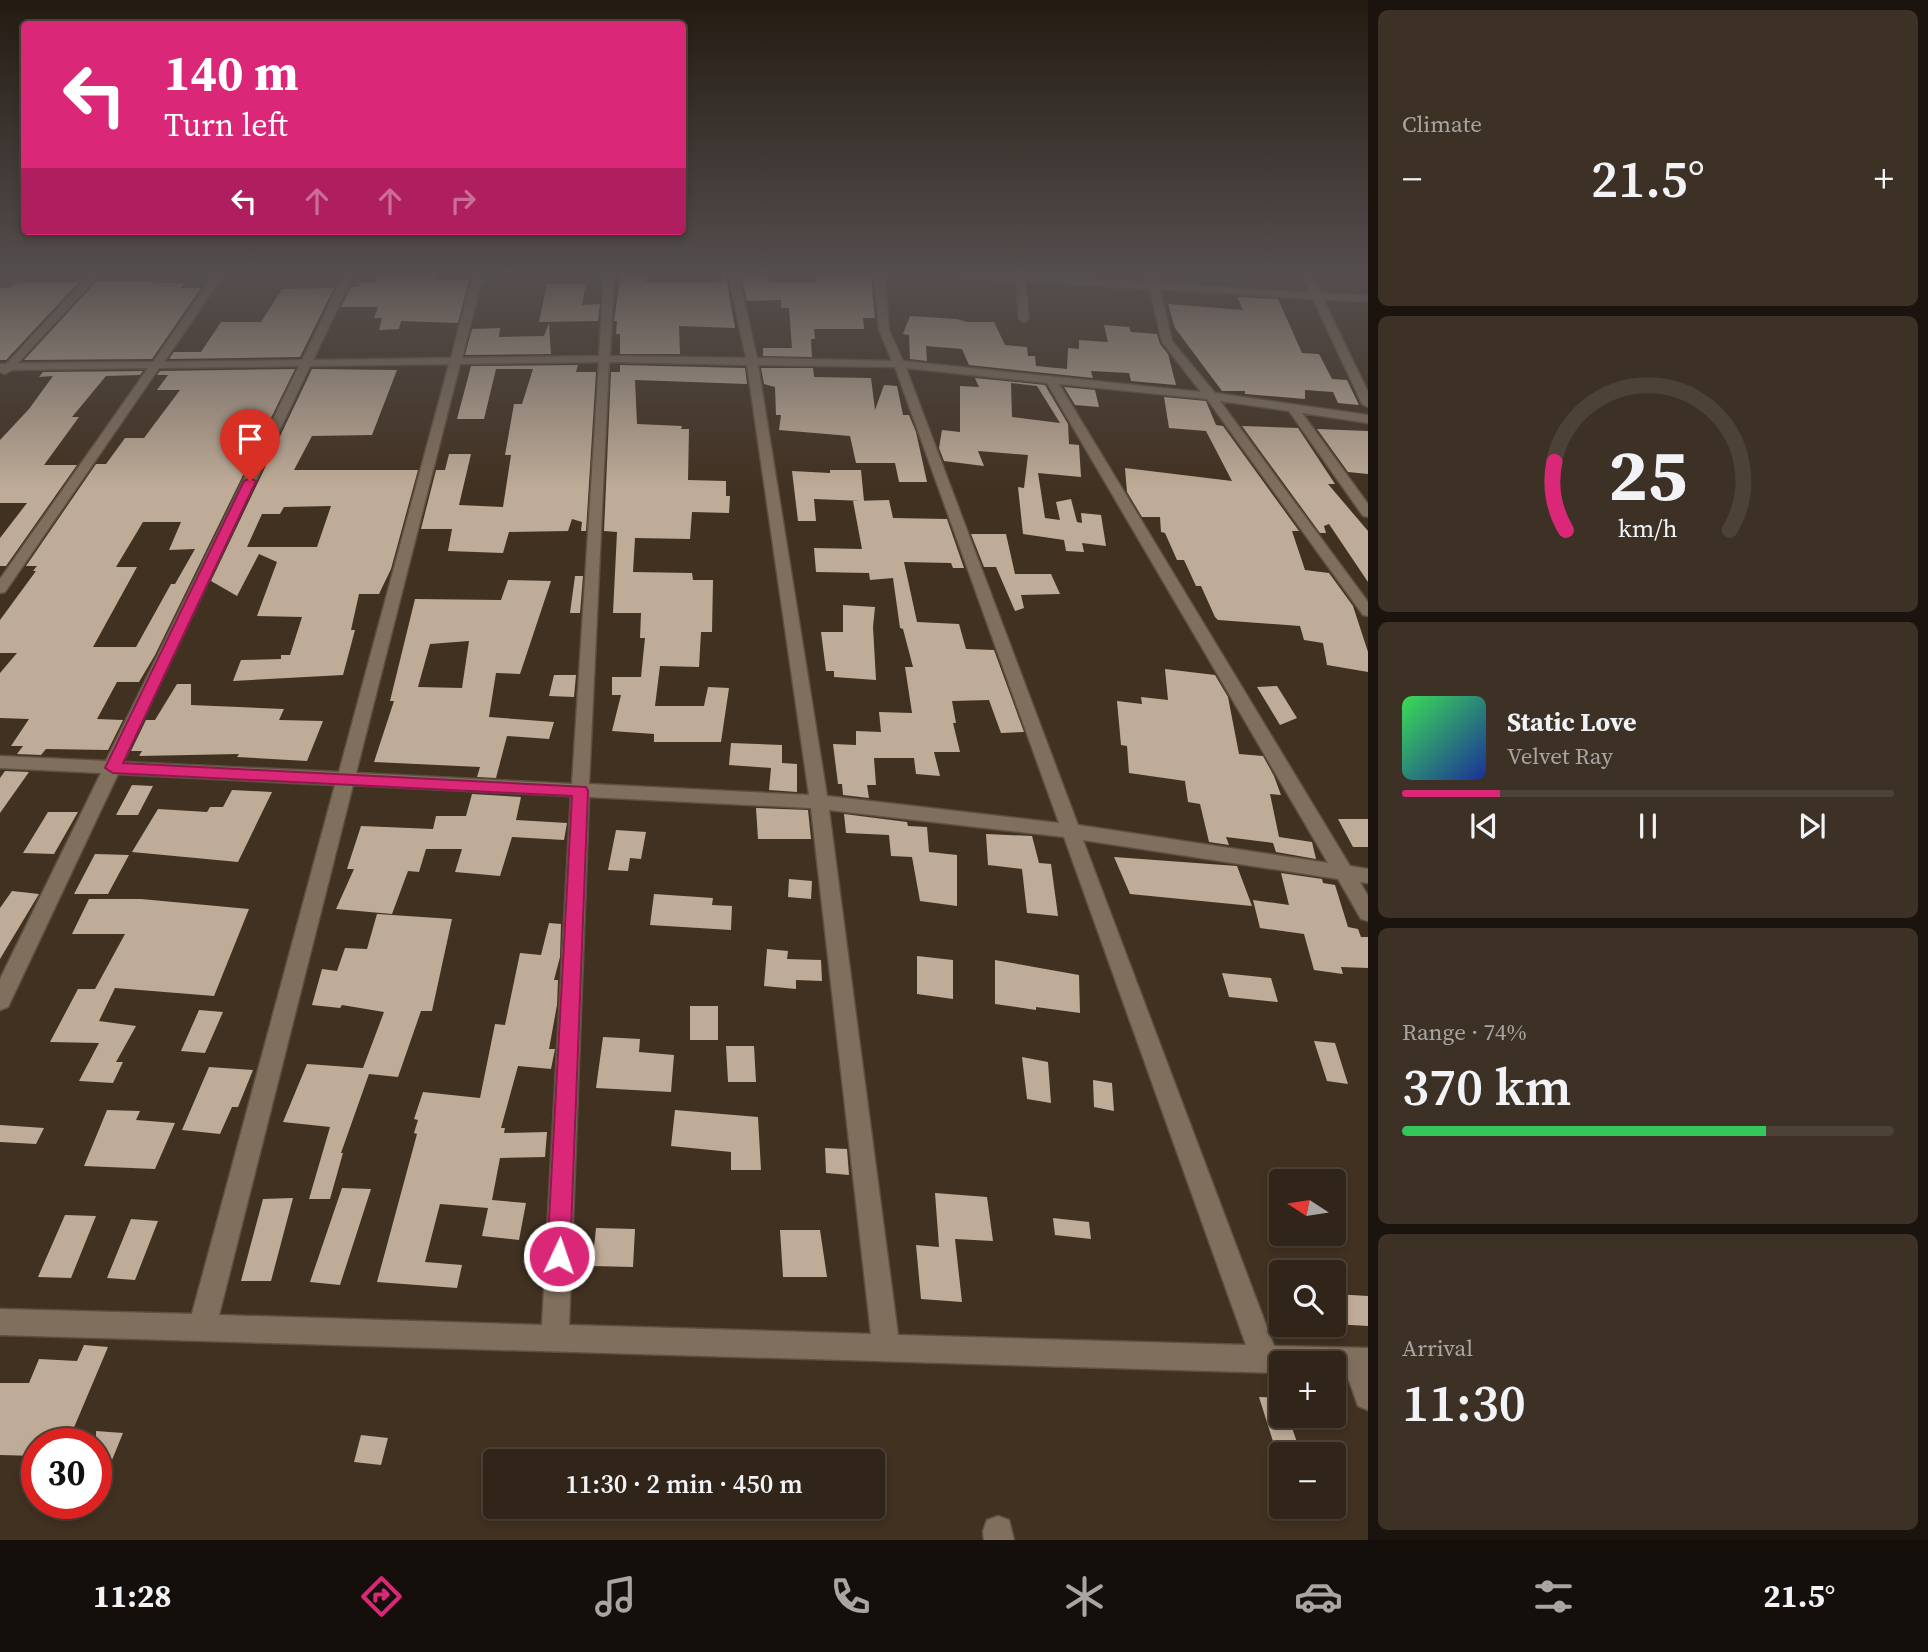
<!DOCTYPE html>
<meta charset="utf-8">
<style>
:root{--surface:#312519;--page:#3d3126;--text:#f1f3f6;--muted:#a8a5a2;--line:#4c4238;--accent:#db2777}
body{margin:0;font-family:"Source Serif 4",serif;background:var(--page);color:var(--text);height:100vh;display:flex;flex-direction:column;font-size:26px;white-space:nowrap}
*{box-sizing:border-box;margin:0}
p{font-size:23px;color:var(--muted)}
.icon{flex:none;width:38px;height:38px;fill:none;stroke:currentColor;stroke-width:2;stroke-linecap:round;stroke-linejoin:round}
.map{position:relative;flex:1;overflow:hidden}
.panel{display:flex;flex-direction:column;gap:10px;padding:10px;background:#1b140e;width:560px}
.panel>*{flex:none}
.banner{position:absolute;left:21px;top:21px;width:665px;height:214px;border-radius:7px;box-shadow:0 4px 10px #0003,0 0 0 2px var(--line);background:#db2777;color:#fff;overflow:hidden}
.needle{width:46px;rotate:282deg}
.controls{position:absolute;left:1269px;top:1169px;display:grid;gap:14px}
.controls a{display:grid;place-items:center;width:77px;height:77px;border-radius:7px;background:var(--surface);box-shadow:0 4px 10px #0003,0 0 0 2px var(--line);font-size:35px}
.speed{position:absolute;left:21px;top:1428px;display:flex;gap:14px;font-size:35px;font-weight:700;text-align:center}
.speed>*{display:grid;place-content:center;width:91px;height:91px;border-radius:50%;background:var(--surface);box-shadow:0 4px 10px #0003,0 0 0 2px var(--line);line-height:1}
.speed .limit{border:10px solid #d22;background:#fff;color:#111}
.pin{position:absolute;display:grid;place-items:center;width:60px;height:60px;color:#fff;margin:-72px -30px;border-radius:50% 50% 50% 0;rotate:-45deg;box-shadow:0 0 7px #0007}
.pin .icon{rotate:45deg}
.me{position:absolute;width:77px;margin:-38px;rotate:3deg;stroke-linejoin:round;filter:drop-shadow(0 0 5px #0008)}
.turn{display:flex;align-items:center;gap:24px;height:147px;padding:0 28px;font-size:32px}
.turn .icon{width:91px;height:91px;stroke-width:2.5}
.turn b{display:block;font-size:49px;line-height:60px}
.lanes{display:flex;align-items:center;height:66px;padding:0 28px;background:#0003;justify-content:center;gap:35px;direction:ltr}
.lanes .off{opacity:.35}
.big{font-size:52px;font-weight:600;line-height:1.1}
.panel .tile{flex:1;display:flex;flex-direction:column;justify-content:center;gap:10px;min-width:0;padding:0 24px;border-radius:10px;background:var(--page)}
.panel .dial{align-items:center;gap:0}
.dial svg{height:182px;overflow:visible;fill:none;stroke:var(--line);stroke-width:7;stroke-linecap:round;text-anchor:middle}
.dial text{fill:var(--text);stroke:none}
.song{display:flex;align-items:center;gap:21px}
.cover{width:84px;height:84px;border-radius:10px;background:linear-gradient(135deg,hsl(130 70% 55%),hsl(230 70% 35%))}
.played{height:7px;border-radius:4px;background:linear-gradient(90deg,var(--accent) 20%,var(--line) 20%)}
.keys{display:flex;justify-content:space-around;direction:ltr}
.heat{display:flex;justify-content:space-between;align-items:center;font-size:38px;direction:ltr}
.charge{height:10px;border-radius:5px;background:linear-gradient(90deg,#34c759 74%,var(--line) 0)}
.trip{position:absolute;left:483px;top:1449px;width:402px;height:70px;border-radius:7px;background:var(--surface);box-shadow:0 4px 10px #0003,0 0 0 2px var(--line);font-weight:600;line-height:70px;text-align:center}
.dock{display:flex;height:112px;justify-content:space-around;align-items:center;background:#140f0a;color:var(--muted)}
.dock .icon{width:49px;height:49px}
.dock .selected{color:var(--accent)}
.dock b{font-size:32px;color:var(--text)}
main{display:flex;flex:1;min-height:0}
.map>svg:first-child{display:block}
</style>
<main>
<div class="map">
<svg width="1368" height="1540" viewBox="0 0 1368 1540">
<rect width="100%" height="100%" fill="#413121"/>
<path fill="#bfac98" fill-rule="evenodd" d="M381 274H439L436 280H469L458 323 401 321 399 329 379 330 382 318H374L378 307H341L351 287H358L361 282H376Z
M621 274H647L646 283 714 282 722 281 723 276H726L735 328 679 326 680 354H620V334H616L617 321H614Z
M748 274H768L769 282H817L816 277 871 278 875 318H863L864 329H814L815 339H811L812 357 763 356V348H792L789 308H781V300L747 301 741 276Z
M97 281H155L153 283H186L181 288H201L152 359 24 360Z
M25 282H79L6 360H0V288H10L15 284Z
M547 284H586L582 305 600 304 598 321 539 322Z
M334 288 300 357 169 359 174 352H201L221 322H261L282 289Z
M1237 297 1278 299 1302 353 1319 354 1332 379 1347 380 1359 405 1338 403 1333 392 1305 390V399L1245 394V391H1222L1175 328 1168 304 1243 310Z
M910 316 957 319 967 322H994L1005 345 1027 347 1028 356H1035L1036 366 1067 369 1068 348 1079 349V340L1108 342 1104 325 1129 327 1131 332 1157 334 1160 344 1168 354 1176 385 1131 381 1129 373 1091 371 1093 378 969 365 962 349 926 346 927 361 910 359 909 335 903 334Z
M549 323 551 354 465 355 472 329 500 328 499 337 544 336Z
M578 365 576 372H596L586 531H581L582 522 572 519 568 531 509 532 503 553 448 551 452 529H421L436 470H445L449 454H471L459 505 503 507 511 455H505L514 404H522L533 369H496L484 419H457L471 366Z
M620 365 745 368 747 384 635 380 637 424 682 426 681 429H689L688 480 726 481V496H730L729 513 692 512 690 539 635 538 633 572 692 573 693 580H713L712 632H701L699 667 660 666 655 706H704L708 687 729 688 721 742H654V734L612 731 621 695H612V677H641L645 638H640L641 613H613L617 532 604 531 611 372H620Z
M761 368H813L814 377 871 378 875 410 884 385 897 386 903 415H909L916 432 927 482H899L895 463H856L850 436 779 430 781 415H776L775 387 764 384Z
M295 369 155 655 139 682H117L97 719 123 720 108 750 46 749 41 755 17 754 23 746H11L29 719 0 718V673L17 653H0V620L36 571H33L37 566H26L96 464H106L125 438H144L180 390H157L168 375H157L160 371ZM143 522H181L169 550 195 549 175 584H171L136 647H93L137 567H116Z
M312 369 397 370 372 435 312 436 294 470H418L391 569 379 594H359L351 630H355L343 675 233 681 241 660 281 659V655H290L302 617 257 616 277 562 259 554 237 596 211 581ZM331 506 317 547H247L262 514H280L284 507Z
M143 371 140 375 106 376 72 417H79L44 465H77L6 566H0V538L27 503H0V440L29 409 53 376 39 377 43 372Z
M975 378 1045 385 1068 424 1069 444 1079 445 1081 477 1038 473 1045 518 1060 520 1056 502 1071 499 1077 522 1082 523 1081 513 1101 515 1106 546 1082 543 1084 552 1066 551 1064 540 1023 534 1018 487 1024 488 1028 455 978 451 984 466 944 461 939 448 942 430 960 432V386L979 387ZM1011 383 1037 386 1060 423 1012 417Z
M1064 387 1095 390 1099 407 1075 405Z
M1164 397 1206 401 1216 425 1223 426 1299 531H1292L1305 570 1329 573 1353 606 1368 652V672L1327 665 1323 643 1304 640 1300 626 1218 620 1215 617 1201 586H1196L1184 560H1177L1165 533 1161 532 1160 517H1142L1127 492 1125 468 1232 481 1206 431 1169 428Z
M1242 426 1298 428 1335 484H1328L1368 531V582L1329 524 1324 526 1326 533H1320Z
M1317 429 1368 431V474L1348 472Z
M830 470H861L864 501 814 499 816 521H798L792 471 830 473Z
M889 500 893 518 947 519 964 568H953L951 563 904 562 917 622 959 624 966 649 994 650 1024 732 1001 733 989 700 952 701 956 723H953L960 752H934L940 776 916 774 914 758H874L876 785H867L869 798 843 795 842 784H838L833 744 856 745V731L881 732 879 712 912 713 905 667H913L903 629 900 628 893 578 870 580 869 573 816 572 814 548 862 549 853 501Z
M971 534H1006L1015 574H1051L1060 594 1021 595 1024 608 1015 611 996 567H984Z
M575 576H583L580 613H570Z
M508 580 551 581 520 674 496 673 489 717 554 722 549 739 507 736 496 778 477 777 480 767 374 762 394 701H390L415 599 501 600ZM469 641 462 688 418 687 430 644Z
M843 605 875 607 873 627 876 680 834 677V671H826L821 632H843Z
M1165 669 1215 675 1228 697 1239 754 1263 756 1274 776 1281 795 1270 794 1279 837 1312 842 1316 859 1276 852 1273 843 1226 837 1229 845 1209 842 1200 804 1188 802 1185 781 1129 773 1127 746 1121 745 1117 701 1142 704 1141 697 1168 700Z
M554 675H576L574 697 549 696Z
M177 684H191V705L284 709 279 720 323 721 307 761 237 757 239 754 139 756 142 751H131L146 720H155Z
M1277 686 1297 718 1280 725 1257 687Z
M731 743 782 745V763L797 764V792L769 790 771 768 729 765Z
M5 771 29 772 0 813V778Z
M132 785 153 786 138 815H116Z
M232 790 272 792 238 862 132 852 158 809 207 812 210 807H223Z
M472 794 521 797 516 820 567 823 564 840 512 837 500 876 455 872 462 849H426L419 872 408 871 392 914 336 909 354 869H347L361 826 433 829 436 816H466Z
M756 808 808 810 811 839H758Z
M48 812H78L54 854 23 853Z
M844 814 907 822 908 826 927 827 929 852 957 855V906L920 901 912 857 891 856 889 835 846 833Z
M1338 819H1368V847H1353Z
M616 830 646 832 641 859 630 858 628 871 608 870Z
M986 834 1032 836 1039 863 1051 864 1058 916 1027 913 1022 869 988 865Z
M95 854 129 855 108 894H74Z
M1114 857 1237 866 1252 906 1130 894Z
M1281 873 1322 879 1323 883 1335 885 1348 927 1358 929 1361 937H1368V968L1341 967 1343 974 1314 970 1304 934 1260 928 1253 900 1289 905Z
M789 879 812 881 811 899 788 897Z
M12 891 39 894 0 959V908Z
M654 894 713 898 712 905 732 906 731 930 650 925Z
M89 899H141L249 909 214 996 115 988 99 1021 136 1026 116 1062H123L113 1083 79 1081 99 1043 50 1042 78 989H95L125 934H72Z
M377 914 452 919 432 1011H421L398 1077 369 1074 341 1153H343L330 1199H309L330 1127 283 1122 307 1064 363 1068 384 1012 342 1005 340 1008 312 1005 322 969 337 971 345 948 367 949Z
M549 923 561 924 560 957 554 980H558L557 1005 549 1049H555L551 1069 518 1066 501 1128H505L504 1133 547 1132 545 1157 500 1158 492 1200 526 1203 519 1240 482 1236 488 1208 440 1204 425 1262 462 1265 457 1288 377 1282 417 1134 414 1133 418 1120 414 1119 423 1092 480 1098 495 1024 505 1025 520 953 541 955Z
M767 949 788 951 787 959 821 960 822 981 796 980V989L764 986Z
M917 956 953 960V999L917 994Z
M995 960 1079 975 1080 1013 1036 1007V1010L995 1004Z
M1222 973 1271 978 1278 1002 1229 997Z
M690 1006H718V1040H690Z
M199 1010 223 1012 205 1053 181 1051Z
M603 1037 640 1039 639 1052 674 1055 671 1092 596 1088Z
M1314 1041 1335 1043 1348 1084 1327 1081Z
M726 1046H754L756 1082H728Z
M1022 1057 1048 1062 1051 1103 1027 1099Z
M209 1067 253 1070 238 1107H232L220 1134 182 1130Z
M1093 1080 1112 1083 1114 1111 1094 1107Z
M107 1110 140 1111 136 1120 175 1123 155 1169 84 1166Z
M675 1110 758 1117 761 1170H731V1152L671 1146Z
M0 1125 44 1128 36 1144 0 1142Z
M825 1148 847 1149 849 1175 826 1173Z
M342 1188 371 1189 340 1285 310 1282Z
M935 1193 987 1197 993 1241 955 1239 962 1302 921 1299 916 1245 939 1247Z
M293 1198 271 1281H241L263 1199Z
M65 1215 96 1216 71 1278 38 1277Z
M1053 1218 1089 1222 1091 1239 1055 1235Z
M131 1219 158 1221 135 1280 107 1278Z
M596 1228 635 1229 633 1267 592 1266Z
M780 1230H820L827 1277H783Z
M1334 1294 1368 1296V1326L1334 1324Z
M84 1345 108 1347 67 1444H37V1456L0 1455V1383H29L39 1359 77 1361Z
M1259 1397 1281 1398V1416H1288L1301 1454H1277Z
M96 1431 123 1433 112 1460 96 1459Z
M361 1435 388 1438 381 1465 354 1462Z"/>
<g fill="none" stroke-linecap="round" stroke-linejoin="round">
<defs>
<path id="street" d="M90 274H100L18 363 153 362 214 274H224L164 362 302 360 344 274H354L313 360 451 358 473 274H483L462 358 599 356 604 274H614L610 356 746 358 728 274H738L757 358 892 361 879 330 874 274H884L889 330 903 361 1201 392 1162 342 1150 289 1025 281 1029 319 1024 322 1019 319 1016 281 955 277 950 274H1025L1149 283 1147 277 1152 274 1157 277 1158 283 1310 293 1301 274H1311L1320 293 1368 296V302L1323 299 1368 392V407L1362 404 1313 299 1160 289 1172 341 1215 393 1368 415V423L1302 413 1368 504V517L1363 516 1289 411 1220 401 1368 602V616L1363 615 1207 399 1059 384 1350 866 1368 869V883L1360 882 1368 896V921L1361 919 1338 879 1083 840 1274 1346 1368 1348V1410L1358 1406 1347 1375H1334V1363H1281V1373L0 1335V1309L192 1314 335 785 118 774 8 1007 0 1010V979L101 773 0 768V756L106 761 299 366 159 368 5 592 0 593V579L148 368 12 370 5 374 0 372V364H6ZM599 362 572 784 356 773 460 364ZM609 362 747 365 809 795 589 784ZM449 364 339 772 123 762 310 366ZM758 365 895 367 1059 823 827 796ZM906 368 1047 383 1328 863 1078 825ZM353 785 571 796 542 1325 219 1315ZM589 797 811 808 871 1334 569 1325ZM829 810 1064 837 1246 1345 898 1335Z
M998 1516 1009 1520 1014 1540H984L983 1531 987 1520Z"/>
</defs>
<use href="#street" stroke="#5d5042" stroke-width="3"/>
<use href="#street" fill="#816f5d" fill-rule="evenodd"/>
</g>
<linearGradient id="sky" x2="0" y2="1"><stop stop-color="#241b12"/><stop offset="0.56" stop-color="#544e4e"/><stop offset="1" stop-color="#544e4e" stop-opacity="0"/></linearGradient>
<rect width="1368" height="490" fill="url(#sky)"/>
<path fill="#db2777" stroke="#8e194d" stroke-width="2" d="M250 478 256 481 123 763 586 787 588 791 570 1256 567 1264 559 1268 551 1264 547 1256 572 796 113 773 105 768 244 481Z"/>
</svg>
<div class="controls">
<a><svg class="needle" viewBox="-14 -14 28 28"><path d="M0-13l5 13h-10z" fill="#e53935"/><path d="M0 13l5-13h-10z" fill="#a8a5a2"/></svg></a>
<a><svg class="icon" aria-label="search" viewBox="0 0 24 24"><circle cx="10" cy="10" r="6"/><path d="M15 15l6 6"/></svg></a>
<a>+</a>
<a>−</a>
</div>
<div class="speed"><div class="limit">30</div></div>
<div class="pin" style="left:250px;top:481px;background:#d93025"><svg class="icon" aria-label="arrive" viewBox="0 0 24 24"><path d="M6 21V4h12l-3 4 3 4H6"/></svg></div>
<svg class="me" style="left:559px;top:1256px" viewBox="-20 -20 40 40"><circle r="17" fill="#db2777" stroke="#fff" stroke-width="3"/><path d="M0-11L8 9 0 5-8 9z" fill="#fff"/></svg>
<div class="trip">11:30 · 2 min · 450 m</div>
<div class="banner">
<div class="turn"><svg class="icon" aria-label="left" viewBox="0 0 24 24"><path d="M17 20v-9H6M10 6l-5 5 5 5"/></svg><div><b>140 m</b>Turn left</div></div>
<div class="lanes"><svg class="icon" aria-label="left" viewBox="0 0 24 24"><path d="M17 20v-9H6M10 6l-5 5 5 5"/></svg><svg class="icon off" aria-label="ahead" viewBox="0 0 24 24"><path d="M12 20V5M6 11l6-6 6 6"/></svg><svg class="icon off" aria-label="ahead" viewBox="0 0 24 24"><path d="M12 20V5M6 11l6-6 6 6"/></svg><svg class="icon off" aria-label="right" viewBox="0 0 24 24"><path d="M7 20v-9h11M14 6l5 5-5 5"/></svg></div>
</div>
</div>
<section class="panel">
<div class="tile"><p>Climate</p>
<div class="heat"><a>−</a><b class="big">21.5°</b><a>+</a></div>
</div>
<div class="tile dial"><svg viewBox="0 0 100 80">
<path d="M14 69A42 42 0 1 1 86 69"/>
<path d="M14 69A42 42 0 0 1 9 39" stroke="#db2777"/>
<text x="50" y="56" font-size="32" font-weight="700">25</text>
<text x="50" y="72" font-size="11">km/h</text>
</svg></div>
<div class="tile">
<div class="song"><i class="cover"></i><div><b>Static Love</b><p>Velvet Ray</p></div></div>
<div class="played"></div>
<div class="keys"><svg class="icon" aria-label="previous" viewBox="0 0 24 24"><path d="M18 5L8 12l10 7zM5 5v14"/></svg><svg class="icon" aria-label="pause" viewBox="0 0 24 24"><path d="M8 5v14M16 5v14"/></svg><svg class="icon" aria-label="next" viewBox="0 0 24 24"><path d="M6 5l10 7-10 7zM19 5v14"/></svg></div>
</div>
<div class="tile"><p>Range · 74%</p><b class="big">370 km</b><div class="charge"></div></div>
<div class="tile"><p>Arrival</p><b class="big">11:30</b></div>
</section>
</main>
<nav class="dock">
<b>11:28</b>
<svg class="icon selected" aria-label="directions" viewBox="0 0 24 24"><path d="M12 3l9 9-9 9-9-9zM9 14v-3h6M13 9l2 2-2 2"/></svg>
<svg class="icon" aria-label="music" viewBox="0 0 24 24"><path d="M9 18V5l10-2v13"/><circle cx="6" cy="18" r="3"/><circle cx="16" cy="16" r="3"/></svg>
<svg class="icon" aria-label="phone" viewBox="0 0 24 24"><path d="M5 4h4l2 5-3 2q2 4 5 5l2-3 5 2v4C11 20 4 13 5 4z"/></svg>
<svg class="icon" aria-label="climate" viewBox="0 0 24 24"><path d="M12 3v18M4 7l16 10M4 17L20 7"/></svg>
<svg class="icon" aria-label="car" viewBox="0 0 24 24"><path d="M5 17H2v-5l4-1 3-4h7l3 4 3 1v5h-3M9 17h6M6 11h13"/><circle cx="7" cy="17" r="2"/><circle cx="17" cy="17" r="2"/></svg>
<svg class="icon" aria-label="filters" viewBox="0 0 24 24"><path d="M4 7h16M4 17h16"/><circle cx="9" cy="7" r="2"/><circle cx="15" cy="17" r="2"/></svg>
<b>21.5°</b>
</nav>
